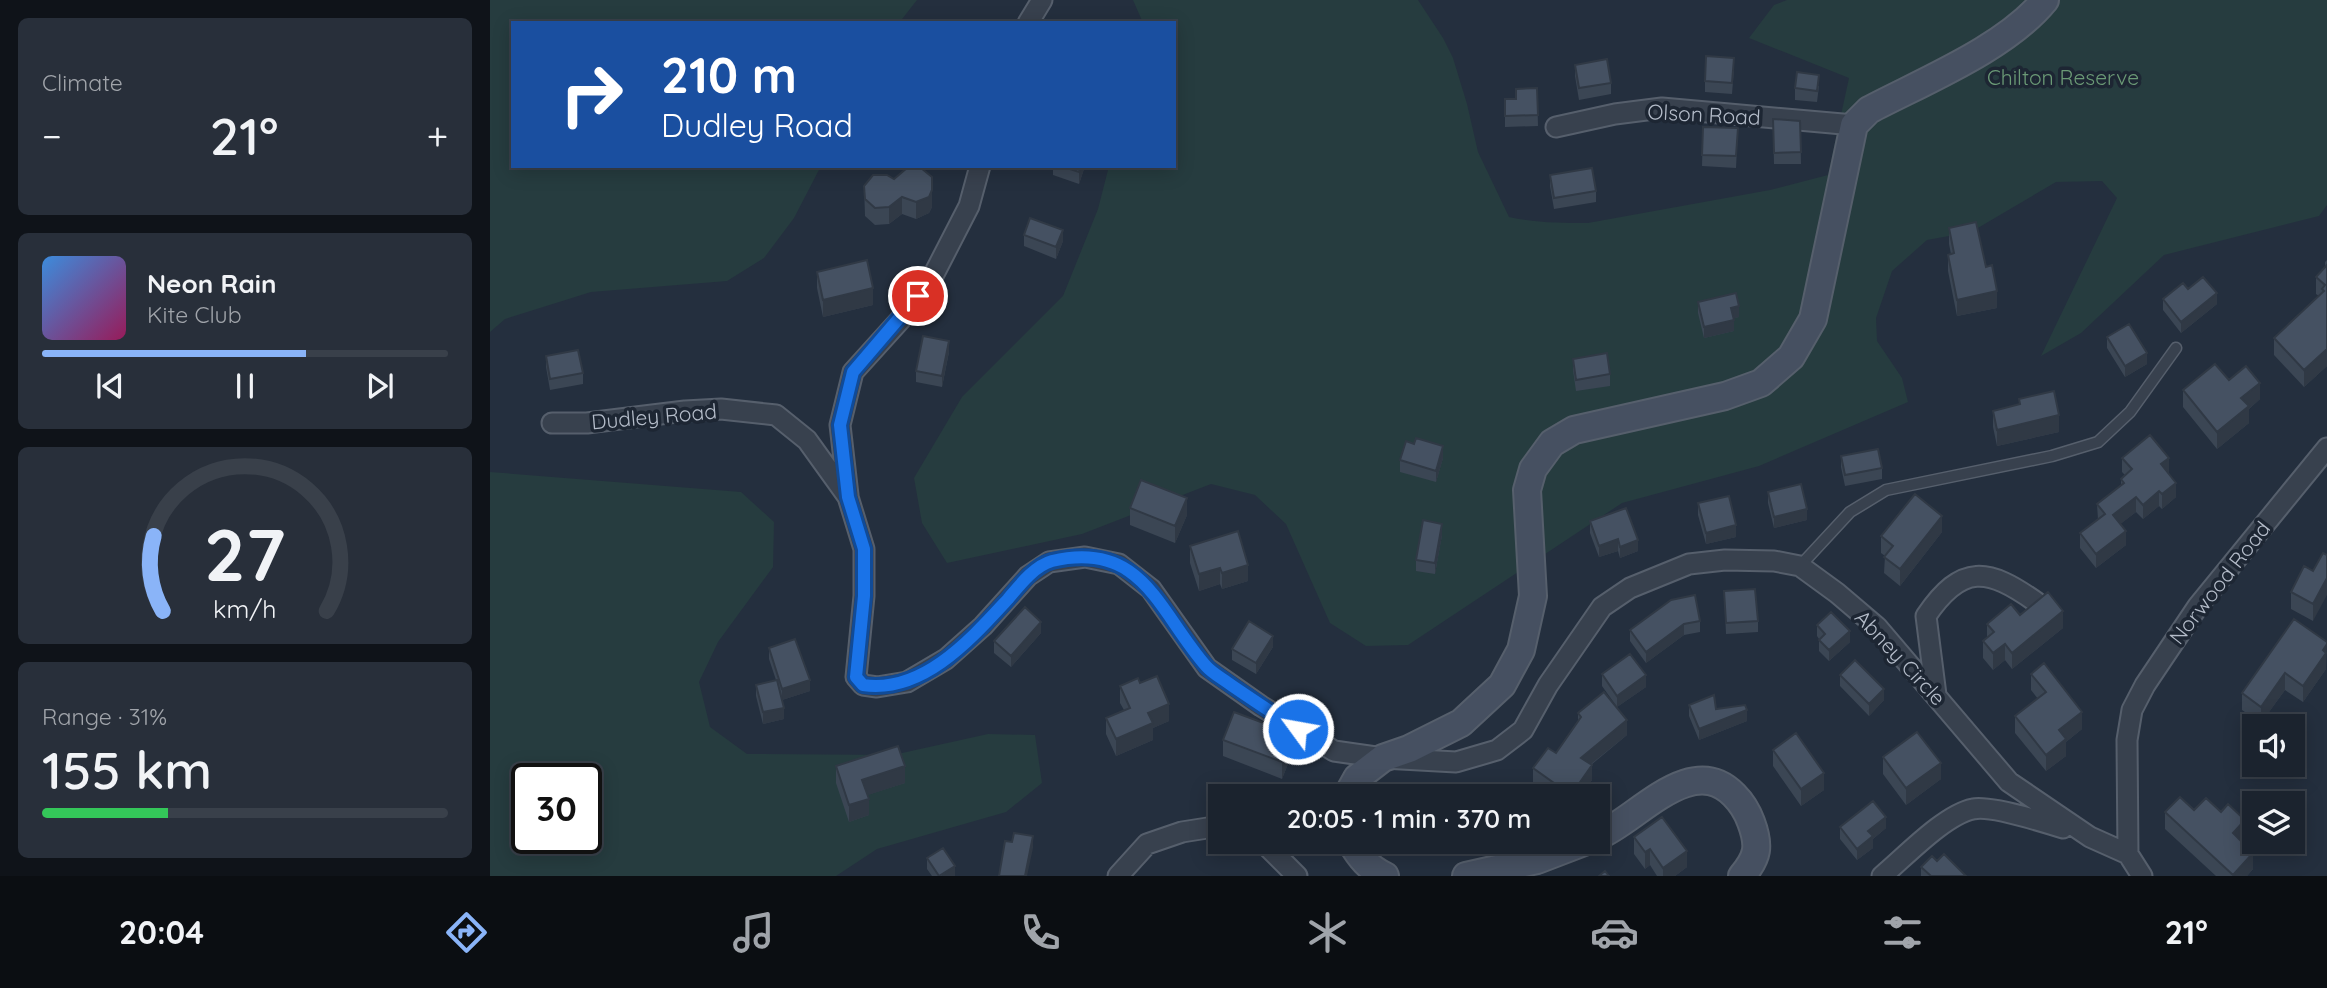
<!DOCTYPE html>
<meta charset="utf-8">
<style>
:root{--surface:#1b232e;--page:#282f3a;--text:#f1f3f6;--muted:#a0a4aa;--line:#39404a;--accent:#8ab4f8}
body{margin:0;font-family:Quicksand,sans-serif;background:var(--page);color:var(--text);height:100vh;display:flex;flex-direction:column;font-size:26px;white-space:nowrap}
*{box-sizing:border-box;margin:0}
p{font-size:23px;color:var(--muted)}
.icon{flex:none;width:38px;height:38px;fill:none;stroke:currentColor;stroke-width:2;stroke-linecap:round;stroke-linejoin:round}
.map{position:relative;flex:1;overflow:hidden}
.panel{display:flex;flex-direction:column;gap:18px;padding:18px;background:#0f1319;width:490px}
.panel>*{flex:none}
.top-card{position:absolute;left:21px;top:21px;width:665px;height:147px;border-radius:0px;box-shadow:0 4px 18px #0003,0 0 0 2px var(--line);background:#1a4fa0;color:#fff;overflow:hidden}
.buttons{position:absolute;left:1752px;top:714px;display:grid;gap:14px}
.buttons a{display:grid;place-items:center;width:63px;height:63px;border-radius:0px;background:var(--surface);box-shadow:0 4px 18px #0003,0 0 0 2px var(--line);font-size:35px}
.speed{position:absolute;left:21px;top:763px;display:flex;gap:14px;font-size:35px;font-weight:700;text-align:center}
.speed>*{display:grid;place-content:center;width:91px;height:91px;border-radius:50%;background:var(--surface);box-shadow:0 4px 18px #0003,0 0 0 2px var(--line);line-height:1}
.speed .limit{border:4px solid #111;border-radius:10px;background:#fff;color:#111}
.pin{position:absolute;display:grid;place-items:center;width:60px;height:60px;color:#fff;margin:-30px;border:4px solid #fff;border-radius:50%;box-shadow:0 2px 7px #0007}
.me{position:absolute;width:77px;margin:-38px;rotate:302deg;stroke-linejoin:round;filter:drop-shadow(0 0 5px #0008)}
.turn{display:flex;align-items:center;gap:24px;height:147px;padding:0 35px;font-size:32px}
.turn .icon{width:91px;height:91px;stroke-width:2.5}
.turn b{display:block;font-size:49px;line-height:60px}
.big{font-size:52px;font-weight:600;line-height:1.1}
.panel .tile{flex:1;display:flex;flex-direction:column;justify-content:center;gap:10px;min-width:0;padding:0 24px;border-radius:10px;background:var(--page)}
.panel .dial{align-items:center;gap:0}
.dial svg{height:182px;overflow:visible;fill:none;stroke:var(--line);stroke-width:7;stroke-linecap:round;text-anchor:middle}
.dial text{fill:var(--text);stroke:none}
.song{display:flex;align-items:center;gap:21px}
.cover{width:84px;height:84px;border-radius:10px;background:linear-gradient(135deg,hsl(210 70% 55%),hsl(330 70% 35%))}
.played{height:7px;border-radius:4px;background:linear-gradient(90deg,var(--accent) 65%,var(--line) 65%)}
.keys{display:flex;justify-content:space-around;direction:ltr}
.heat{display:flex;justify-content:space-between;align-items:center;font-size:38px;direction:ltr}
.charge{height:10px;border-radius:5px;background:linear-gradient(90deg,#34c759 31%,var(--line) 0)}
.trip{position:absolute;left:718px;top:784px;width:402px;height:70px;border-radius:0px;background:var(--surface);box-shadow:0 4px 18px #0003,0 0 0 2px var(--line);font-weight:600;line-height:70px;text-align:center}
.menu{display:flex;height:112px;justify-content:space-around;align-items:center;background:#0b0e12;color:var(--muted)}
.menu .icon{width:49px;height:49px}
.menu .active{color:var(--accent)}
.menu b{font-size:32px;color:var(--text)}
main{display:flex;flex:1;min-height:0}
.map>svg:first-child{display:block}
</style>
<main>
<section class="panel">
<div class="tile"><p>Climate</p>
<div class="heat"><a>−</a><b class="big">21°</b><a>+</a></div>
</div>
<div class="tile">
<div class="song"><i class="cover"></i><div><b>Neon Rain</b><p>Kite Club</p></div></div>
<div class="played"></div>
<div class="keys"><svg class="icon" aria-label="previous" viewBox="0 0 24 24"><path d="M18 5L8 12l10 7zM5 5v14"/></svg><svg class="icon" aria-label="pause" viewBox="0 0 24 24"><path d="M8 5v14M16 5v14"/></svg><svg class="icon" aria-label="next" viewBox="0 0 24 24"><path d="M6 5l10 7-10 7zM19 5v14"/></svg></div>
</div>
<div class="tile dial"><svg viewBox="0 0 100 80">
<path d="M14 69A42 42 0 1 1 86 69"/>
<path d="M14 69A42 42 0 0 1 10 36" stroke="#8ab4f8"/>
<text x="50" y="56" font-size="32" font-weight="700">27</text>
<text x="50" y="72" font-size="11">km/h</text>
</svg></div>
<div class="tile"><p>Range · 31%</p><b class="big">155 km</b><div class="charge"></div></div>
</section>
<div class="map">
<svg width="1837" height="876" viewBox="0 0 1837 876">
<rect width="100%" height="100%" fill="#242f3e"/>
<path fill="#263c3f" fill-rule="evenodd" d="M0 0H427L409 23H23V166H331L304 218 274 258 237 281 101 292 15 319 0 332Z
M643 0H928L953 38 963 58 977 104 988 152 1019 217C1046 223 1070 223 1098 223L1280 190 1338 175 1359 78 1259 38 1284 5 1297 0H1837V205L1829 216 1674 255 1591 333 1551 356 1627 198 1612 181 1566 182 1481 232 1437 240 1402 271 1386 318 1387 341 1412 378 1418 402 1269 466 1132 503 918 645 876 646 840 623 796 524 765 495 721 484 592 534 457 563 432 523 424 478 472 397 573 296 608 209 619 166H684V23H653Z
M0 472 251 492 284 522 283 567 228 642 209 682 220 727 257 754 403 755 498 734 545 735 552 783 516 812 387 849 346 876H0ZM37 779H96V838H37Z"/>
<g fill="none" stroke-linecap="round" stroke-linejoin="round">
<defs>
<path id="lane" d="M1310 566 1360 512 1396 490 1562 456 1608 442 1640 412 1686 348"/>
<path id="street" d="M538 23 552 0
M1066 127 1125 114 1172 108 1364 125
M62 423H97L195 411 231 409 286 415 317 440 358 497 374 549V596L366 677 373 685 387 687 417 682 456 659 493 626 538 576 559 562 595 557 629 564 661 589 717 668 771 706 844 751 893 758 966 762 1007 750 1033 730 1058 685 1112 607 1140 588 1199 564 1235 560 1284 561 1310 566 1347 593 1387 627 1519 782 1600 837 1638 854 1652 876
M358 495 350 425 363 372 411 319 444 274 479 206 490 166
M1446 695 1436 616C1472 563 1498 568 1546 602
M768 842 776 845 807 876
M1638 854 1637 740 1642 710 1655 685 1708 606 1837 448
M628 876 657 844 692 832 730 826
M1392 876C1415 857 1454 815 1483 809 1500 805 1554 822 1573 828"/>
<path id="secondary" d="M857 796 867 778 893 758 919 749 971 723 1012 685 1031 650 1043 596 1037 490 1043 469 1062 443 1084 430 1235 396 1271 383 1301 357 1323 319 1364 125 1379 110C1434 81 1516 48 1555 0
M1108 836C1147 820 1201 751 1244 795 1252 803 1257 811 1261 822 1270 846 1268 857 1252 876
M861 842C870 858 879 868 895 876
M976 876 1047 860 1094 842"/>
</defs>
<use href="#lane" stroke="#565f6c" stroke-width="13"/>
<use href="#street" stroke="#565f6c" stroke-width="23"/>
<use href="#secondary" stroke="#565f6c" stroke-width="30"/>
<use href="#lane" stroke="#38414e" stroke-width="10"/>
<use href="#street" stroke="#38414e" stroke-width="19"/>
<use href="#secondary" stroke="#465061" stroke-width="26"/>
</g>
<path fill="#3b4654" d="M1085 65 1121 83V94L1089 100 1085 76Z
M1244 69 1242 94 1215 92V81Z
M1329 86 1327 102 1305 100V88Z
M1047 88 1048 126 1015 127V99H1026Z
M1283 119 1310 121 1311 164H1284Z
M1213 127 1248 128 1246 168 1212 166Z
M563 166H595L589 184 563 175Z
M1060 175 1106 191V202L1064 209 1060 186Z
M374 186 442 207 439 213 426 219 412 214 399 224 385 225 375 216Z
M1459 228 1496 267 1507 308 1467 316 1458 271V255L1461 254 1459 244Z
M534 235 573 241 566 259 534 246Z
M1837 260V366L1814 387 1784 355V338L1829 296 1826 294V277L1835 267V262Z
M327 272 383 305 333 317 327 288Z
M1698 289 1727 304 1691 333 1673 310V299Z
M1208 302 1249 317 1244 318V331L1214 338 1208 313Z
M1617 337 1657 364 1635 377 1617 348Z
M459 352 452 387 426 382V371Z
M56 356 93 373V384L60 390 56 367Z
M1083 359 1120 374V386L1086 391 1083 370Z
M1693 390 1770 399 1759 409V423L1727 449 1693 407Z
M1529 399 1569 432 1507 446 1503 427V411L1529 405Z
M1351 456 1392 468V479L1355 486 1351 467Z
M953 458 946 482 910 472V460Z
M1632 458 1679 472 1678 473 1686 497 1672 509 1669 506 1653 519 1646 512 1630 524 1636 545 1606 568 1590 548V533L1608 520 1607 504 1631 485V479L1635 475 1632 472Z
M1278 492 1317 520 1284 528 1278 503Z
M1208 503 1246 537 1216 544 1208 515Z
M640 508 697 515 685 543 640 525Z
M1100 521 1148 551 1130 558 1128 551 1109 557 1100 533Z
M1452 532 1410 586 1394 573 1395 556 1391 553V536Z
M952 535 945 574 926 571V560Z
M700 546 758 581 732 589 730 584 709 591 700 563Z
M1823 571V621L1801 609V592Z
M1234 591 1268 621V632L1236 634Z
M1530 615 1573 628 1522 669 1515 660 1503 670 1493 658V641L1497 638V624Z
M1804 619 1836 662V669L1813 702 1795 690 1771 723 1752 710V693Z
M1210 621V632L1194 635 1156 663 1140 641V630Z
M1327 625 1360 642 1339 661 1329 651V639L1327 636Z
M551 633 521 667 504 653V641Z
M783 647 766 674 742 660V649Z
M279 648 320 691 292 700 294 719 273 724 266 696V685L286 680 279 659Z
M1112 674 1156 687 1127 707 1112 686Z
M1541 674 1592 729 1576 742V756L1556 771 1525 733V716L1548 699 1541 690Z
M1350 675 1394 700 1379 716 1350 686Z
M650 683 679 721 663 728V740L626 756 616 734V718L634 710 630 703V686Z
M1199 705 1226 709 1257 721 1209 740 1199 716Z
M1088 713 1137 735 1101 765 1102 780 1090 796H1062L1043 783V768L1066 753 1088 721Z
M733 740 803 751 792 779 733 756Z
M1283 750 1334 790 1311 806 1283 766Z
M1393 757 1451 779 1416 805 1393 774Z
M346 766 415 783 377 795 379 815 359 822 346 783Z
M1704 810 1755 836 1751 841 1763 869 1757 876H1726L1675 829V812Z
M1350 827 1396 828 1383 839V848L1367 860 1350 839Z
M1144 837 1197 867 1185 876H1167L1160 865 1155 869 1144 854Z
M437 858 465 876H442L437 869Z
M1447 861 1476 876H1431V867Z"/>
<path fill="#303945" d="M591 166H595L589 184V172Z
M442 190V207L439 213 426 219V202Z
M412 197V214L399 224V207Z
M573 230V241L566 259V247Z
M383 288V305L333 317V300Z
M1507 291V308L1467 316V300Z
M1727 293V304L1691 333V322Z
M1249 306V317L1241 319V308Z
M1244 320V331L1214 338V327Z
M459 341V352L452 387V376Z
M1837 349V366L1814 387V370Z
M1657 353V364L1635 377V366Z
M1770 383V399L1759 409V423L1727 449V432L1751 398Z
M1569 415V432L1507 446V430Z
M953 446V458L946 482V471Z
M1679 458V472L1671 479V464Z
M1686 483V497L1672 509V494Z
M1669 491V506L1653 519V505Z
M1646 497V512L1623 530V515Z
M697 498V515L685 543V526Z
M1317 509V520L1284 528V517Z
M1452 516V532L1410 586V569Z
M952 524V535L945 574V563Z
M1246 525V537L1216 544V533Z
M1636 531V545L1606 568V554Z
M1128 539V551L1109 557V546Z
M1148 540V551L1130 558V547Z
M758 565V581L732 589V573Z
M730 568V584L709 591V574Z
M1837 578V595L1823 621V604Z
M1573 611V628L1522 669V653Z
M551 622V633L521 667V656Z
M1194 624V635L1156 663V652Z
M1360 631V642L1339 661V650Z
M783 636V647L766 674V663Z
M1515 644V660L1503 670V653Z
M1837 644 1836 669 1813 702V686Z
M1795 673V690L1771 723V707Z
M1156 675V687L1127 707V696Z
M320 680V691L292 700V689Z
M1394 689V700L1379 716V704Z
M679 704V721L663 728V740L626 756V739L658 713Z
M294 708V719L273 724V712Z
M1257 710V721L1209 740V729Z
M1592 712V729L1576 742V756L1556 771V755L1569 730Z
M1137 720V735L1091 772V758Z
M803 734V751L792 779V762Z
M1451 763V779L1416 805V788Z
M1102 765V780L1090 796H1081Z
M415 766V783L372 797V780Z
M1334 773V790L1311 806V789Z
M379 799V815L359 822V805Z
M1396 817V828L1383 839V848L1367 860V849L1378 831Z
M1755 820V836L1743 850V833Z
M543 836V848L537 876H535Z
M1160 849V865L1155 869V852Z
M1197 851V867L1185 876H1173V868Z
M1763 853V869L1757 876H1743Z
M465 866V876H451Z"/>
<path fill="#455162" stroke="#303945" stroke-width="2" d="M1216 56 1244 58 1242 83 1215 81Z
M1117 59 1121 83 1089 88 1085 65Z
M1307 72 1329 75 1327 91 1305 88Z
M1047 88 1048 115 1015 116V99H1026V89Z
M1283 119 1310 121 1311 152 1284 153Z
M1213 127 1248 128 1246 156 1212 155Z
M571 166H591L589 172Z
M417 168H431L442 177V190L439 197 426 202 412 197 399 207 385 208 375 199 374 186 383 175H397L404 179Z
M1102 168 1106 191 1064 198 1060 175Z
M540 218 573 230 566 247 534 235Z
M1486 222 1496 267 1502 265 1507 291 1467 300 1458 255 1464 253 1459 228Z
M377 260 383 288 333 300 327 272Z
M1837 265V349L1814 370 1784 338 1834 291 1832 289 1835 285 1826 277Z
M1713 277 1727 293 1691 322 1673 299 1693 283 1698 289Z
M1246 293 1249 306 1241 308 1244 320 1214 327 1208 302Z
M1639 324 1657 353 1635 366 1617 337Z
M433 336 459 341 452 376 426 371Z
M88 350 93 373 60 379 56 356Z
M1117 353 1120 374 1086 380 1083 359Z
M1725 364 1739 380 1756 366 1770 383 1751 398 1759 406 1727 432 1693 390Z
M1564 391 1569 415 1507 430 1503 411 1530 404 1529 399Z
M1660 435 1679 458 1671 464 1686 483 1672 494 1669 491 1653 505 1646 497 1623 515 1636 531 1606 554 1590 533 1615 514 1607 504 1634 483 1631 479 1642 469 1632 458Z
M926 438 953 446 946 471 910 460 916 441 924 444Z
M1388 449 1392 468 1355 475 1351 456Z
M651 480 697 498 685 526 640 508Z
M1311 484 1317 509 1284 517 1278 492Z
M1425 494 1452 516 1410 569 1394 557 1403 546 1391 536Z
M1239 496 1246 525 1216 533 1208 503Z
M1136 508 1148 540 1130 547 1128 539 1109 546 1100 521Z
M933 520 952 524 945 563 926 560Z
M748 531 758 565 732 573 730 568 709 574 700 546Z
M1833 553 1837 555V578L1823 604 1801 592 1814 566 1823 571Z
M1265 589 1268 621 1236 623 1234 591Z
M1558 592 1573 611 1522 653 1515 644 1503 653 1493 641 1504 632 1497 624 1521 604 1530 615Z
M1205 595 1210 621 1194 624 1156 652 1140 630 1181 600Z
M535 607 551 622 521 656 504 641Z
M1341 612 1360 631 1339 650 1329 640 1335 634 1327 625Z
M1804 619 1837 642V644L1833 650 1836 653 1813 686 1795 673 1771 707 1752 693Z
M759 621 783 636 766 663 742 649Z
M305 639 320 680 292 689 279 648Z
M1140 654 1156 675 1127 696 1112 674Z
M1365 660 1394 689 1379 704 1350 675Z
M1554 663 1592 712 1569 730 1576 739 1556 755 1525 716 1556 692 1541 674Z
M667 676 679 704 658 713 663 723 626 739 616 718 640 708 630 686 648 678 650 683Z
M287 680 294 708 273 712 266 685Z
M1114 692 1137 720 1091 758 1102 765 1081 795 1043 768 1058 748 1066 753 1091 717 1088 713Z
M1224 695 1226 709 1255 705 1257 710 1209 729 1199 705Z
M744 712 803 734 792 762 733 740Z
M1427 732 1451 763 1416 788 1393 757Z
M1306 733 1334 773 1311 789 1283 750Z
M408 746 415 766 372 780 379 799 359 805 346 766Z
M939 788H960V796H976H921V794H939Z
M1690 797 1704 810 1716 798 1731 812 1738 804 1755 820 1743 833 1763 853 1743 875 1675 812Z
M1383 801 1396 817 1378 831 1383 836 1367 849 1350 827Z
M1172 817 1197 851 1173 868 1160 849 1155 852 1144 837Z
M524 833 543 836 535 876H509L515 841 522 842Z
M453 848 465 866 449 876 437 858Z
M1454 854 1476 876H1441L1431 867 1442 856 1447 861Z
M1115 871 1119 876H1109Z"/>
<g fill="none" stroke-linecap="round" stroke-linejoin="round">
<defs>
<path id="route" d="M428 296 363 372 350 425 358 497 374 549V596L366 677 373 685C433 694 481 639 518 599 529 586 544 566 562 561 653 540 668 611 716 666 722 673 733 679 741 685 763 700 785 715 808 729"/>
</defs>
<use href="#route" stroke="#114b97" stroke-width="18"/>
<use href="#route" stroke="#1a73e8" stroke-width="12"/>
</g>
<g text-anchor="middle" stroke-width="7" stroke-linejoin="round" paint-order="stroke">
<g font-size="21" fill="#6b9a76" stroke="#1d2633">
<text x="1573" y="85">Chilton Reserve</text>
</g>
<g font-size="21" fill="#b4bcc9" stroke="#1d2633">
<text transform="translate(1214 115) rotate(3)" y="7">Olson Road</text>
<text transform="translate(164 417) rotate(-5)" y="7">Dudley Road</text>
<text transform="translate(1730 583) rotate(-52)" y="7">Norwood Road</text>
<text transform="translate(1410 658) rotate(47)" y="7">Abney Circle</text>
</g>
</g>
</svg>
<div class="buttons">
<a><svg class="icon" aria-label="sound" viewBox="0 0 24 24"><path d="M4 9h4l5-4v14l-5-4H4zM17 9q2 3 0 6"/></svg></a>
<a><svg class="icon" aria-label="layers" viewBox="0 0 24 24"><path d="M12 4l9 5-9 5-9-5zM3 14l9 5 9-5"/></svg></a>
</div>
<div class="speed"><div class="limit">30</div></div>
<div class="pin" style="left:428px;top:296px;background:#d93025"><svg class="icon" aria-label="arrive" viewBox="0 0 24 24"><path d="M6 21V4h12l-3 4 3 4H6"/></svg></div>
<svg class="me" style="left:808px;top:729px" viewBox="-20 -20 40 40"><circle r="17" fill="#1a73e8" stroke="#fff" stroke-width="3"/><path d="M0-11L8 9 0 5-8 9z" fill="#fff"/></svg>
<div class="trip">20:05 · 1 min · 370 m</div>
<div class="top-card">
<div class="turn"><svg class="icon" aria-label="right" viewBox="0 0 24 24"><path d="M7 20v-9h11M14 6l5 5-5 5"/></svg><div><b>210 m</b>Dudley Road</div></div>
</div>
</div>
</main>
<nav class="menu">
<b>20:04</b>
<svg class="icon active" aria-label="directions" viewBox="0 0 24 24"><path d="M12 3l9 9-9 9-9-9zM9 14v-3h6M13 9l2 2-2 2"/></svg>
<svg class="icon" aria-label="music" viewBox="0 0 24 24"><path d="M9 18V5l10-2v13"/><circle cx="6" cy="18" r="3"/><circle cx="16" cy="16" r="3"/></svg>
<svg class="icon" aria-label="phone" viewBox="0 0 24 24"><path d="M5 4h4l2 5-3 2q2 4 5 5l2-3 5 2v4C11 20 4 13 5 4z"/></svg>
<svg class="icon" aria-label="climate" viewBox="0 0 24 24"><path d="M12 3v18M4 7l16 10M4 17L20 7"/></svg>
<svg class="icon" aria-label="car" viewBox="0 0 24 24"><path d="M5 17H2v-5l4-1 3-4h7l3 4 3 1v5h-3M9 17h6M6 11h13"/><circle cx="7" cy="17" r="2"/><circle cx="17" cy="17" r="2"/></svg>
<svg class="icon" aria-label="filters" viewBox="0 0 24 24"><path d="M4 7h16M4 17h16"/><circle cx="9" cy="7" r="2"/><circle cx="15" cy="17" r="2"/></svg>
<b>21°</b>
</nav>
